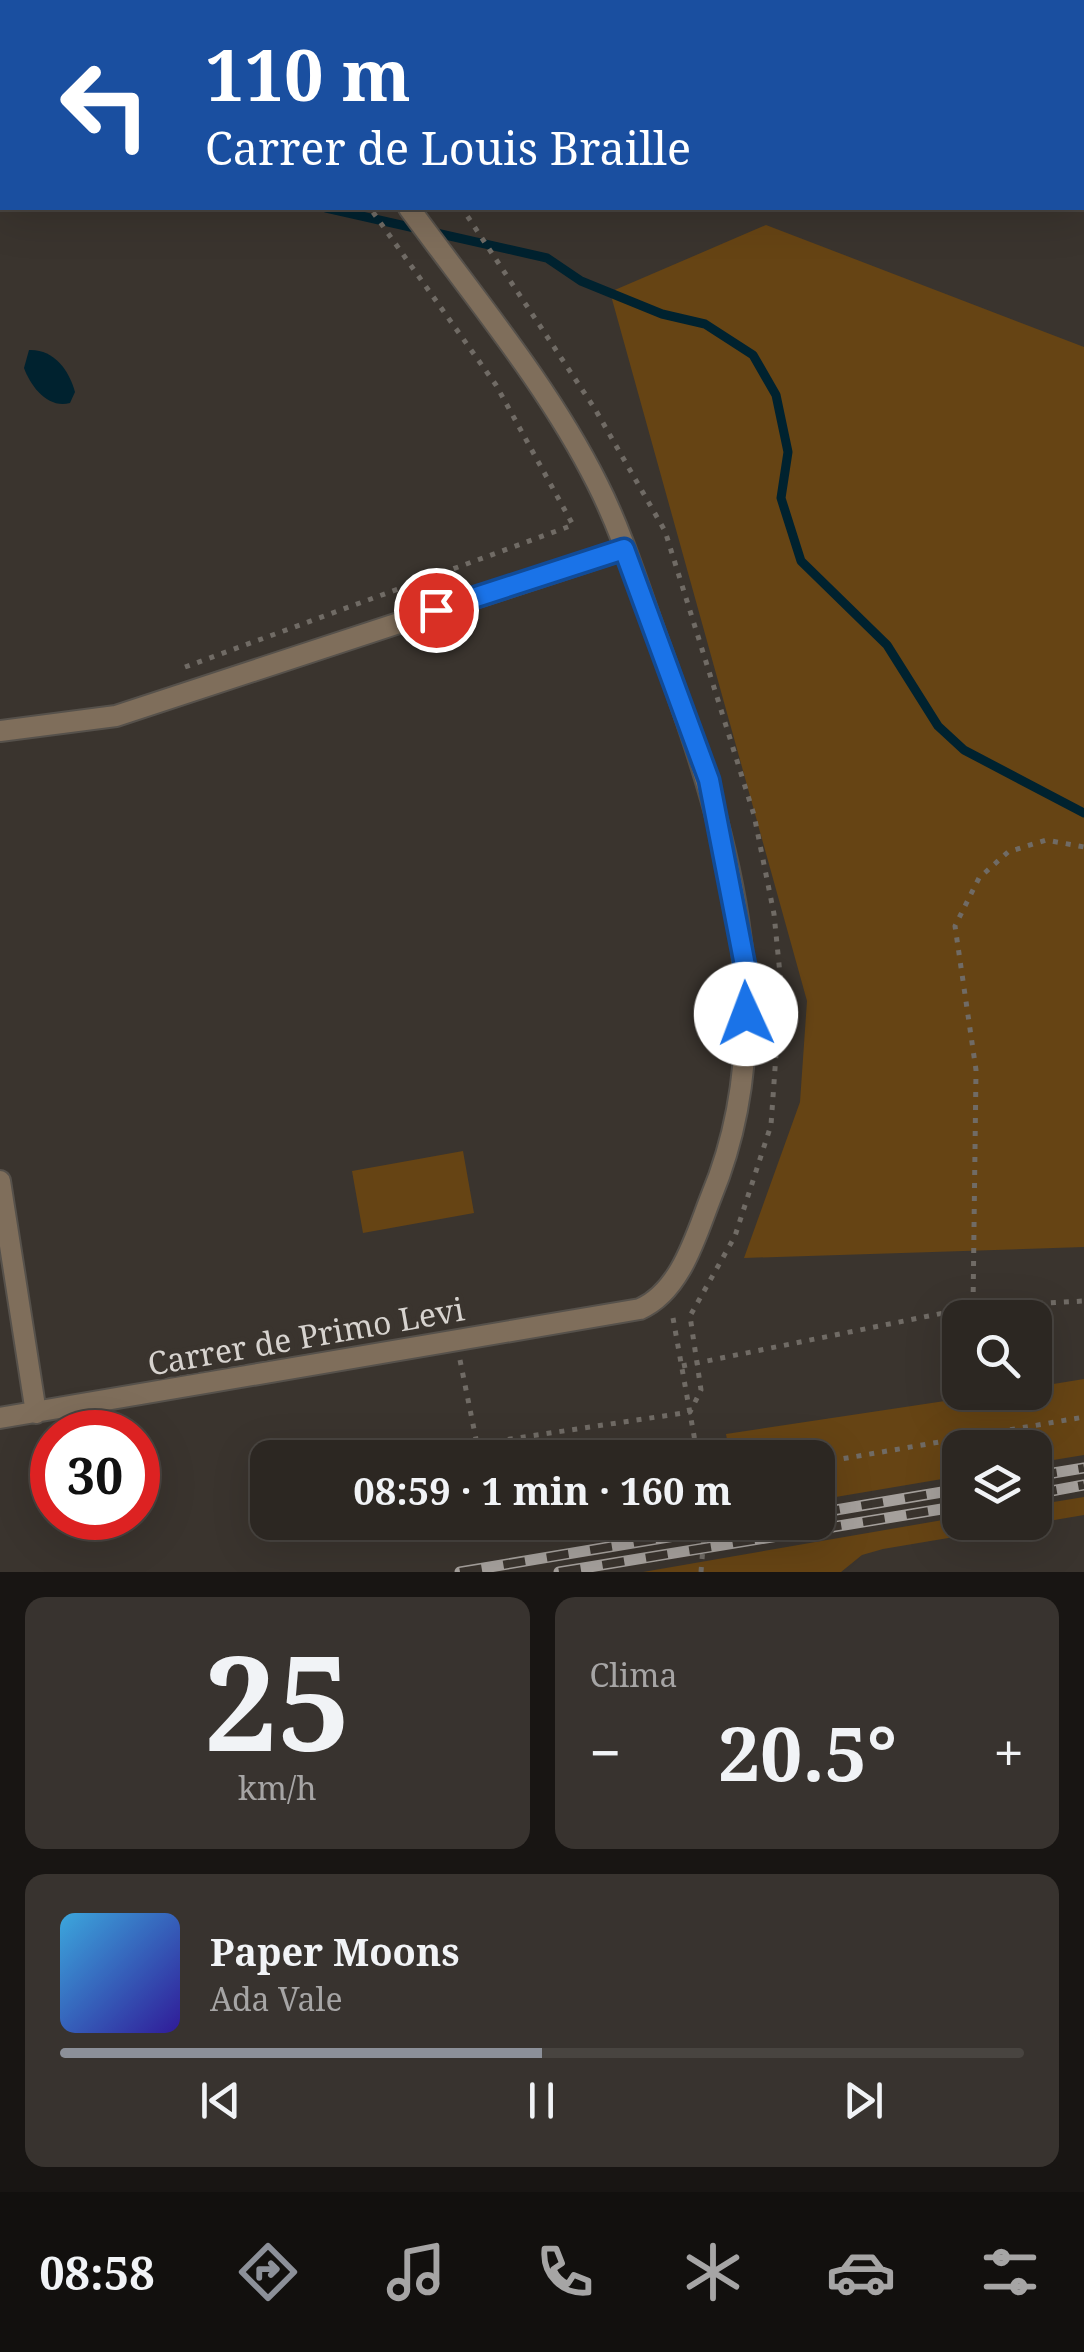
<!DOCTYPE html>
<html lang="es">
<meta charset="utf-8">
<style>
:root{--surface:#2c2722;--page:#38332f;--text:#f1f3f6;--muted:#a6a5a5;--line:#484440;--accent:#8c9099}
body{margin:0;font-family:"Noto Serif",serif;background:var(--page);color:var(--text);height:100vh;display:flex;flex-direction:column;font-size:38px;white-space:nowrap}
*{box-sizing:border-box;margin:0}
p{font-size:32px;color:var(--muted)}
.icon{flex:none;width:55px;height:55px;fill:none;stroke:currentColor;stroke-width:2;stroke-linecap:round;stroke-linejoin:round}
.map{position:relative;height:1572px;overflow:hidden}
.details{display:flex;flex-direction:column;gap:25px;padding:25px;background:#181513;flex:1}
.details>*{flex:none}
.top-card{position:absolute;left:0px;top:0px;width:1085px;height:210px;box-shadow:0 10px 40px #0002,0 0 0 2px var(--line);background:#1a4fa0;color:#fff;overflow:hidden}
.controls{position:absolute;left:942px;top:1300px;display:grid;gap:20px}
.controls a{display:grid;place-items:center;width:110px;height:110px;border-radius:20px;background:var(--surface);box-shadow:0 10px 40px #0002,0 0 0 2px var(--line);font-size:50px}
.speed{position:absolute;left:30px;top:1410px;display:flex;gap:20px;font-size:50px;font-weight:700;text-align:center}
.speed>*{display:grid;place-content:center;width:130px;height:130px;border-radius:50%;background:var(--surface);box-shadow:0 10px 40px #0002,0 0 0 2px var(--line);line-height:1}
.speed .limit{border:15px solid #d22;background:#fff;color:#111}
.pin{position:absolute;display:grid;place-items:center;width:85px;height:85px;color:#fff;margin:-42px;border:5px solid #fff;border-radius:50%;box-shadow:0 2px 10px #0007}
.me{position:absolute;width:110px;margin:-55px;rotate:358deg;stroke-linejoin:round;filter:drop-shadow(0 0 8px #0008)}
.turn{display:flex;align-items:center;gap:35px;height:210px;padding:0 40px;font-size:45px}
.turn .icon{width:130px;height:130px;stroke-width:2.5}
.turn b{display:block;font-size:70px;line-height:85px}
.big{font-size:75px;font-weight:700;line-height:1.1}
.details .card{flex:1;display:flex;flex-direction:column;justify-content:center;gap:15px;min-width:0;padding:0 35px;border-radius:20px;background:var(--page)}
.details .dial{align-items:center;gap:0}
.dial b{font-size:130px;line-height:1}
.song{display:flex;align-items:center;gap:30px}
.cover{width:120px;height:120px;border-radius:15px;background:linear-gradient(135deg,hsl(200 70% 55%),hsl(250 70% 35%))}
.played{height:10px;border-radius:5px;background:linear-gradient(90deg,var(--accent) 50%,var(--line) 50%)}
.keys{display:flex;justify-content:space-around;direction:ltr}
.heat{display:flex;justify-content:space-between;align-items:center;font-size:55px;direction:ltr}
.details .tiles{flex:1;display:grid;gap:25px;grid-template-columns:1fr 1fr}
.card:last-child{grid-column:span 2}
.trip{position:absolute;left:250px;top:1440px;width:585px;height:100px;border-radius:20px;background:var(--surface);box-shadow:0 10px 40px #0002,0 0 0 2px var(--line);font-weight:700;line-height:100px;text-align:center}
.dock{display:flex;height:160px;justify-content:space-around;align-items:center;background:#12100e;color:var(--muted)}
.dock .icon{width:70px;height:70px}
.dock .active{color:var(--accent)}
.dock b{font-size:45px;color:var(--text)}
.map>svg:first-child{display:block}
</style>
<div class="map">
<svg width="1084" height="1572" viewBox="0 0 1084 1572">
<rect width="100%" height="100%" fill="#3a342e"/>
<path fill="#664414" d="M766 225 1084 347V1247L744 1258 800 1102 807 1001 610 292Z
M463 1151 474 1213 363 1233 352 1171Z
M1084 1379V1455L1035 1463V1448H960V1476L818 1500V1458L730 1457 726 1434 998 1393 1035 1392V1387Z
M1084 1497V1515L883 1549 862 1555 841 1572H643L960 1517V1522H1035V1505Z"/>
<path fill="#00222f" d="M29 350C54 349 69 370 75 392L70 403C48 409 31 387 24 368Z"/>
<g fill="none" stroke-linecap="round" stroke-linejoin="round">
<path stroke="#00222f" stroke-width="9" d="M0 105 2 106
M326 208 547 258 581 281 662 314 705 324 753 355 776 395 788 452 781 498 801 561 887 645 938 726 964 750 1084 813"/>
<defs>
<path id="street" d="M268 0 270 2
M996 0 1002 2
M1082 35 1084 36
M0 731 116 716 624 549
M0 1181 36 1413
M0 1418 640 1309C681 1291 696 1235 711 1197 787 1015 724 821 660 646 640 592 623 534 597 483 548 385 473 296 409 208"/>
</defs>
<use href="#street" stroke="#56514b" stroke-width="24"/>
<path stroke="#706b65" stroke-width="5" stroke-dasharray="5 8" stroke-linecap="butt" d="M210 0 211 2
M304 0 306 2
M185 667 573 525 496 385 370 208
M973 1307 1084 1301
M673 1318 698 1458
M460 1360 477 1444 690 1412 701 1390 690 1316 735 1236 771 1125 781 984 774 914 754 815 665 531 595 409 462 208
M682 1366 973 1307 976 1070 955 926 979 878 1008 852 1046 840 1084 847
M818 1463 1084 1417
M701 1572 705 1522"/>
<use href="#street" stroke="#7f6e5b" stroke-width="20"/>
<defs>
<path id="rail" d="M1035 1476 1084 1468
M1035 1494 1084 1485
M818 1513 960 1489
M460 1572 758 1522
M559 1572 960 1506"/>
</defs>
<use href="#rail" stroke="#a5a09c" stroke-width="11"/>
<use href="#rail" stroke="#3a342e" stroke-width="8" stroke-dasharray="22" stroke-linecap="butt"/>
</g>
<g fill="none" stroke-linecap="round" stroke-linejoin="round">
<defs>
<path id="route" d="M436 610 624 549 709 780 748 981 746 1014"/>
</defs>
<use href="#route" stroke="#114b97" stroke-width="25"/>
<use href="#route" stroke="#1a73e8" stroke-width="18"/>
</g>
<g text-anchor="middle" stroke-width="10" stroke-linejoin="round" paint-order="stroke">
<g font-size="32" fill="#d7d3cf" stroke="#3a342e">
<text transform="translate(306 1337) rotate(-10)" y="11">Carrer de Primo Levi</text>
</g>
</g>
</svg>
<div class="controls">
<a><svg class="icon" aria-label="search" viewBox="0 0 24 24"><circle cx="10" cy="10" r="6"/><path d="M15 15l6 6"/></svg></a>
<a><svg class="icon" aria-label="layers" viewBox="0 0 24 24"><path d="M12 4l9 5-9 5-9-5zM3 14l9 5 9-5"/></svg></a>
</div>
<div class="speed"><div class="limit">30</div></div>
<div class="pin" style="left:436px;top:610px;background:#d93025"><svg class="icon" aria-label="arrive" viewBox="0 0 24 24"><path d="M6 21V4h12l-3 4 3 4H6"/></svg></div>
<svg class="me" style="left:746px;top:1014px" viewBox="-20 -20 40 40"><circle r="19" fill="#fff"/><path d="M0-13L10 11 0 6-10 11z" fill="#1a73e8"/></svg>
<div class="trip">08:59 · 1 min · 160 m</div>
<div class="top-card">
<div class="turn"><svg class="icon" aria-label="left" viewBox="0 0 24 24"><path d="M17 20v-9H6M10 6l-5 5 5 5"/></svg><div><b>110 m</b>Carrer de Louis Braille</div></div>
</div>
</div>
<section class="details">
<div class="tiles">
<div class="card dial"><b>25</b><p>km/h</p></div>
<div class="card"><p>Clima</p>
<div class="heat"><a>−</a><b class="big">20.5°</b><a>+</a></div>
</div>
<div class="card">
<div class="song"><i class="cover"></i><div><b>Paper Moons</b><p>Ada Vale</p></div></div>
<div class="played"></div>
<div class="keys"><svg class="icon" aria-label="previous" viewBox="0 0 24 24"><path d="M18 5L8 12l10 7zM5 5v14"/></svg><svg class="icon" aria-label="pause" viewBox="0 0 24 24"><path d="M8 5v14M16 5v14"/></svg><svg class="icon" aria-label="next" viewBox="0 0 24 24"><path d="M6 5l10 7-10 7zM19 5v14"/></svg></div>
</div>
</div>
</section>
<nav class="dock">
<b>08:58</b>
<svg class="icon active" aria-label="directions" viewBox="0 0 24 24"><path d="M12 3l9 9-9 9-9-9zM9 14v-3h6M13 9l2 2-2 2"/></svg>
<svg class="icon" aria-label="music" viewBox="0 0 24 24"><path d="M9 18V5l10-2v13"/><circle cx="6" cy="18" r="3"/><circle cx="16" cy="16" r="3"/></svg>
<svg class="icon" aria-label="phone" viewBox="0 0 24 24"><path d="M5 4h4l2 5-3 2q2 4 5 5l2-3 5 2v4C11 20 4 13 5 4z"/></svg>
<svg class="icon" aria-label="climate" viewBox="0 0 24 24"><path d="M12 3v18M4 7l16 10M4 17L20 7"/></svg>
<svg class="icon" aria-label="car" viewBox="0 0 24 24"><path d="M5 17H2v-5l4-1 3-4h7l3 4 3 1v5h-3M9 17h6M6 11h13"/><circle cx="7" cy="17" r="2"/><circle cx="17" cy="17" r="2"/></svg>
<svg class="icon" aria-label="filters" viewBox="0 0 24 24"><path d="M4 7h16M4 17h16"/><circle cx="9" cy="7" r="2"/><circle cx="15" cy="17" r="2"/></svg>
</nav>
